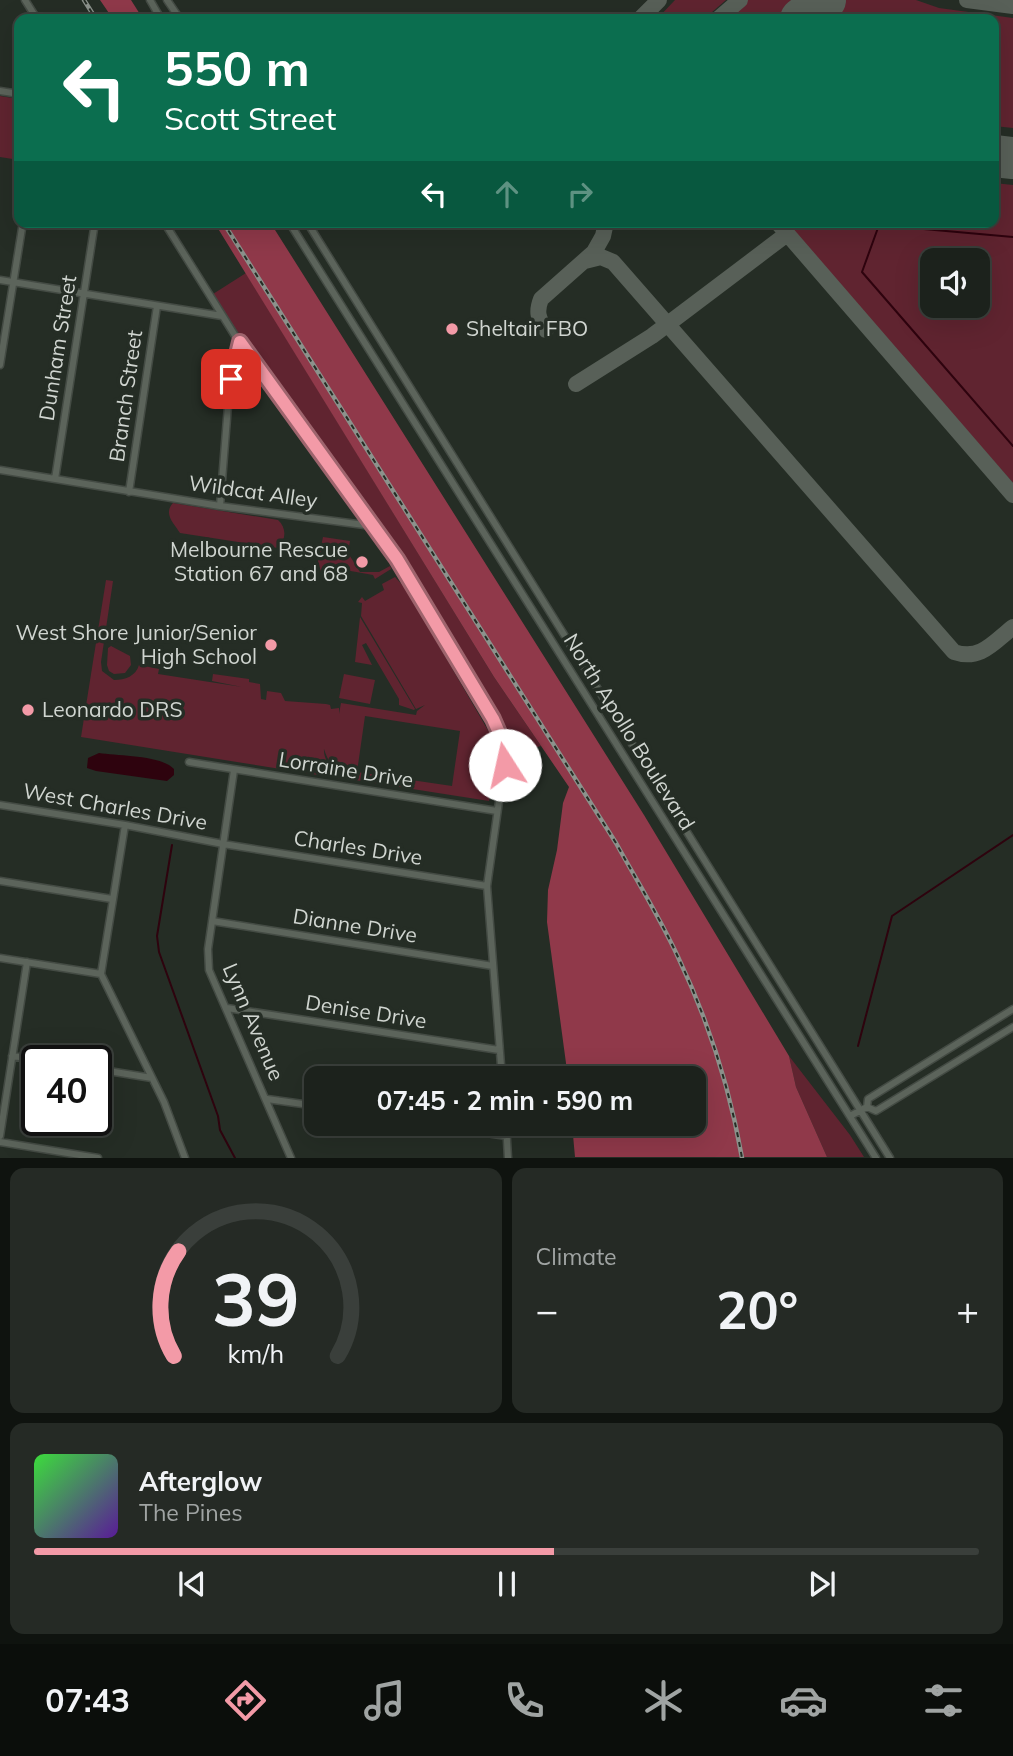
<!DOCTYPE html>
<meta charset="utf-8">
<style>
:root{--surface:#1c221c;--page:#252a25;--text:#f1f3f6;--muted:#a0a4a3;--line:#3a3f3b;--accent:#f39aa7}
body{margin:0;font-family:Mulish,sans-serif;background:var(--page);color:var(--text);height:100vh;display:flex;flex-direction:column;font-size:26px;white-space:nowrap}
*{box-sizing:border-box;margin:0}
p{font-size:23px;color:var(--muted)}
.icon{flex:none;width:38px;height:38px;fill:none;stroke:currentColor;stroke-width:2;stroke-linecap:round;stroke-linejoin:round}
.map{position:relative;height:1158px;overflow:hidden}
.details{display:flex;flex-direction:column;gap:10px;padding:10px;background:#0f130f;flex:1}
.details>*{flex:none}
.top-card{position:absolute;left:14px;top:14px;width:985px;height:214px;border-radius:14px;box-shadow:0 7px 28px #0002,0 0 0 2px var(--line);background:#0b6e4f;color:#fff;overflow:hidden}
.tools{position:absolute;left:920px;top:248px;display:grid;gap:14px}
.tools a{display:grid;place-items:center;width:70px;height:70px;border-radius:14px;background:var(--surface);box-shadow:0 7px 28px #0002,0 0 0 2px var(--line);font-size:35px}
.speed{position:absolute;left:21px;top:1045px;display:flex;gap:14px;font-size:35px;font-weight:700;text-align:center}
.speed>*{display:grid;place-content:center;width:91px;height:91px;border-radius:50%;background:var(--surface);box-shadow:0 7px 28px #0002,0 0 0 2px var(--line);line-height:1}
.speed .limit{border:4px solid #111;border-radius:10px;background:#fff;color:#111}
.pin{position:absolute;display:grid;place-items:center;width:60px;height:60px;color:#fff;margin:-30px;border-radius:14px;box-shadow:0 4px 10px #0006}
.me{position:absolute;width:77px;margin:-38px;rotate:350deg;stroke-linejoin:round;filter:drop-shadow(0 0 5px #0008)}
.turn{display:flex;align-items:center;gap:24px;height:147px;padding:0 35px;font-size:32px}
.turn .icon{width:91px;height:91px;stroke-width:2.5}
.turn b{display:block;font-size:49px;line-height:60px}
.lanes{display:flex;align-items:center;height:66px;padding:0 35px;background:#0003;justify-content:center;gap:35px;direction:ltr}
.lanes .off{opacity:.35}
.big{font-size:52px;font-weight:700;line-height:1.1}
.details .widget{flex:1;display:flex;flex-direction:column;justify-content:center;gap:10px;min-width:0;padding:0 24px;border-radius:14px;background:var(--page)}
.details .dial{align-items:center;gap:0}
.dial svg{height:182px;overflow:visible;fill:none;stroke:var(--line);stroke-width:7;stroke-linecap:round;text-anchor:middle}
.dial text{fill:var(--text);stroke:none}
.song{display:flex;align-items:center;gap:21px}
.cover{width:84px;height:84px;border-radius:10px;background:linear-gradient(135deg,hsl(120 70% 55%),hsl(270 70% 35%))}
.played{height:7px;border-radius:4px;background:linear-gradient(90deg,var(--accent) 55%,var(--line) 55%)}
.keys{display:flex;justify-content:space-around;direction:ltr}
.heat{display:flex;justify-content:space-between;align-items:center;font-size:38px;direction:ltr}
.details .tiles{flex:1;display:grid;gap:10px;grid-template-columns:1fr 1fr}
.widget:last-child{grid-column:span 2}
.trip{position:absolute;left:304px;top:1066px;width:402px;height:70px;border-radius:14px;background:var(--surface);box-shadow:0 7px 28px #0002,0 0 0 2px var(--line);font-weight:700;line-height:70px;text-align:center}
.menu{display:flex;height:112px;justify-content:space-around;align-items:center;background:#0b0e0b;color:var(--muted)}
.menu .icon{width:49px;height:49px}
.menu .current{color:var(--accent)}
.menu b{font-size:32px;color:var(--text)}
.map>svg:first-child{display:block}
</style>
<div class="map">
<svg width="1013" height="1158" viewBox="0 0 1013 1158">
<rect width="100%" height="100%" fill="#252d25"/>
<path fill="#602430" fill-rule="evenodd" d="M675 0H726L704 19H657Z
M745 0H809L785 19H738V11Z
M842 0H916L939 8 1013 18V128L994 126V19H819Z
M0 96 19 99V160L0 157Z
M994 183 1013 185V483L784 222H994ZM933 261H978V306H933Z
M246 273 494 677 541 746 521 751 507 748 495 717 400 557 224 313 213 294Z
M173 503 278 520C287 528 286 540 278 548L180 533C174 523 163 514 173 503Z
M323 537 350 541 348 553 360 572H379L390 566 391 569 375 579 373 575 323 566 321 572 318 561Z
M395 577 406 589 493 739 496 767 489 801 355 780C338 774 329 765 324 749 323 762 335 770 343 779L81 737 106 580 113 581 101 662 102 671 114 680C125 680 136 676 139 665L159 669 158 674 242 687 212 681 213 674 249 679V682L260 684 261 699 266 700 267 691 281 693 285 701 326 704 330 705 331 709 339 708V714L341 703 416 715 417 711 425 705 416 709 361 616 362 603 358 602 362 597 365 601 384 590 382 584ZM365 716 460 731 452 786 357 772Z
M360 617 415 709 414 710 399 705V699L366 643 362 645 372 665 355 662Z
M111 646 130 656 131 665 125 673 114 674 109 671 107 665 108 648Z
M344 674 375 680 370 704 339 698Z
M789 1056 850 1135 864 1157H827L796 1087Z"/>
<path fill="#90394a" d="M100 0H131L143 19H113Z
M214 222H270L644 815 789 1056 796 1087 827 1157H575L572 1124H695V1078H568L547 922 548 890 557 850 563 803 569 787 494 677Z"/>
<path fill="#2e030e" d="M99 753C118 756 161 755 174 769V775L167 781 96 771 87 768 88 758Z"/>
<g fill="none" stroke-linecap="round" stroke-linejoin="round">
<path stroke="#2e030e" stroke-width="2" d="M1013 237 879 225 862 272 1013 446
M172 845 157 936 159 952 218 1116 220 1130 235 1158
M858 1046 892 916 1013 835"/>
<path stroke="#586058" stroke-width="16" d="M967 0 1013 6
M640 19 659 0
M718 19 740 0
M777 222 1013 495
M585 261 601 257 613 262 954 652C980 661 993 643 1013 627
M546 330C538 318 536 312 541 299L594 252 603 236 606 222
M576 384 652 336 787 234"/>
<path stroke="#586058" stroke-width="42" d="M801 19 825 0
M994 156 1013 158"/>
<defs>
<path id="minor" d="M25 0 37 19
M150 0 161 19
M167 0 180 19
M0 91 19 94
M164 222 239 342 397 559 500 735 504 766 487 886 502 1078
M289 222 876 1158
M307 222 890 1158
M0 280 222 316
M0 365 23 222
M0 470 220 506 372 526
M55 479 95 222
M129 492 157 306
M220 506 229 393 239 342
M189 762 497 811
M234 770 208 949 209 970 291 1158
M0 805 125 825 223 844 487 886
M125 825 101 974 164 1102 185 1158
M0 881 112 899
M212 921 493 966
M0 958 101 974
M227 1008 499 1050
M12 1056 42 1060
M96 1069 152 1078
M267 1099 317 1106
M867 1107 876 1111 1013 1027
M850 1116 867 1107 868 1099 1013 1009
M425 1124 507 1136
M506 1124 508 1158
M0 1136 27 962
M0 1142 98 1158"/>
</defs>
<use href="#minor" stroke="#444b44" stroke-width="9"/>
<use href="#minor" stroke="#5c645b" stroke-width="6"/>
<defs>
<path id="rail" d="M84 0 96 19
M223 222 616 843C637 881 660 918 678 957 708 1020 730 1089 742 1158"/>
</defs>
<use href="#rail" stroke="#8c928c" stroke-width="4.5"/>
<use href="#rail" stroke="#252d25" stroke-width="2" stroke-dasharray="5" stroke-linecap="butt"/>
</g>
<g fill="none" stroke-linecap="round" stroke-linejoin="round">
<defs>
<path id="route" d="M231 379 240 342 397 559 493 719 500 735 505 765"/>
</defs>
<use href="#route" stroke="#9e646d" stroke-width="18"/>
<use href="#route" stroke="#f39aa7" stroke-width="12"/>
</g>
<g fill="#f39aa7" stroke="#252d25" stroke-width="2.5">
<circle cx="452" cy="329" r="7"/>
<circle cx="362" cy="562" r="7"/>
<circle cx="271" cy="645" r="7"/>
<circle cx="28" cy="710" r="7"/>
</g>
<g text-anchor="middle" stroke-width="7" stroke-linejoin="round" paint-order="stroke">
<g font-size="21" fill="#d0d5d0" stroke="#252d25" text-anchor="start">
<text x="466" y="336">Sheltair FBO</text>
<text x="348" y="557" text-anchor="end">Melbourne Rescue<tspan x="348" dy="24">Station 67 and 68</tspan></text>
<text x="257" y="640" text-anchor="end">West Shore Junior/Senior<tspan x="257" dy="24">High School</tspan></text>
<text x="42" y="717">Leonardo DRS</text>
</g>
<g font-size="21" fill="#d0d5d0" stroke="#252d25">
<text transform="translate(58 348) rotate(-81)" y="7">Dunham Street</text>
<text transform="translate(126 396) rotate(-82)" y="7">Branch Street</text>
<text transform="translate(253 492) rotate(8)" y="7">Wildcat Alley</text>
<text transform="translate(629 732) rotate(58)" y="7">North Apollo Boulevard</text>
<text transform="translate(346 770) rotate(9)" y="7">Lorraine Drive</text>
<text transform="translate(115 807) rotate(10)" y="7">West Charles Drive</text>
<text transform="translate(358 848) rotate(9)" y="7">Charles Drive</text>
<text transform="translate(355 926) rotate(9)" y="7">Dianne Drive</text>
<text transform="translate(366 1012) rotate(9)" y="7">Denise Drive</text>
<text transform="translate(253 1022) rotate(67)" y="7">Lynn Avenue</text>
</g>
</g>
</svg>
<div class="tools">
<a><svg class="icon" aria-label="sound" viewBox="0 0 24 24"><path d="M4 9h4l5-4v14l-5-4H4zM17 9q2 3 0 6"/></svg></a>
</div>
<div class="speed"><div class="limit">40</div></div>
<div class="pin" style="left:231px;top:379px;background:#d93025"><svg class="icon" aria-label="arrive" viewBox="0 0 24 24"><path d="M6 21V4h12l-3 4 3 4H6"/></svg></div>
<svg class="me" style="left:505px;top:765px" viewBox="-20 -20 40 40"><circle r="19" fill="#fff"/><path d="M0-13L10 11 0 6-10 11z" fill="#f39aa7"/></svg>
<div class="trip">07:45 · 2 min · 590 m</div>
<div class="top-card">
<div class="turn"><svg class="icon" aria-label="left" viewBox="0 0 24 24"><path d="M17 20v-9H6M10 6l-5 5 5 5"/></svg><div><b>550 m</b>Scott Street</div></div>
<div class="lanes"><svg class="icon" aria-label="left" viewBox="0 0 24 24"><path d="M17 20v-9H6M10 6l-5 5 5 5"/></svg><svg class="icon off" aria-label="ahead" viewBox="0 0 24 24"><path d="M12 20V5M6 11l6-6 6 6"/></svg><svg class="icon off" aria-label="right" viewBox="0 0 24 24"><path d="M7 20v-9h11M14 6l5 5-5 5"/></svg></div>
</div>
</div>
<section class="details">
<div class="tiles">
<div class="widget dial"><svg viewBox="0 0 100 80">
<path d="M14 69A42 42 0 1 1 86 69"/>
<path d="M14 69A42 42 0 0 1 16 23" stroke="#f39aa7"/>
<text x="50" y="56" font-size="32" font-weight="700">39</text>
<text x="50" y="72" font-size="11">km/h</text>
</svg></div>
<div class="widget"><p>Climate</p>
<div class="heat"><a>−</a><b class="big">20°</b><a>+</a></div>
</div>
<div class="widget">
<div class="song"><i class="cover"></i><div><b>Afterglow</b><p>The Pines</p></div></div>
<div class="played"></div>
<div class="keys"><svg class="icon" aria-label="previous" viewBox="0 0 24 24"><path d="M18 5L8 12l10 7zM5 5v14"/></svg><svg class="icon" aria-label="pause" viewBox="0 0 24 24"><path d="M8 5v14M16 5v14"/></svg><svg class="icon" aria-label="next" viewBox="0 0 24 24"><path d="M6 5l10 7-10 7zM19 5v14"/></svg></div>
</div>
</div>
</section>
<nav class="menu">
<b>07:43</b>
<svg class="icon current" aria-label="directions" viewBox="0 0 24 24"><path d="M12 3l9 9-9 9-9-9zM9 14v-3h6M13 9l2 2-2 2"/></svg>
<svg class="icon" aria-label="music" viewBox="0 0 24 24"><path d="M9 18V5l10-2v13"/><circle cx="6" cy="18" r="3"/><circle cx="16" cy="16" r="3"/></svg>
<svg class="icon" aria-label="phone" viewBox="0 0 24 24"><path d="M5 4h4l2 5-3 2q2 4 5 5l2-3 5 2v4C11 20 4 13 5 4z"/></svg>
<svg class="icon" aria-label="climate" viewBox="0 0 24 24"><path d="M12 3v18M4 7l16 10M4 17L20 7"/></svg>
<svg class="icon" aria-label="car" viewBox="0 0 24 24"><path d="M5 17H2v-5l4-1 3-4h7l3 4 3 1v5h-3M9 17h6M6 11h13"/><circle cx="7" cy="17" r="2"/><circle cx="17" cy="17" r="2"/></svg>
<svg class="icon" aria-label="filters" viewBox="0 0 24 24"><path d="M4 7h16M4 17h16"/><circle cx="9" cy="7" r="2"/><circle cx="15" cy="17" r="2"/></svg>
</nav>
